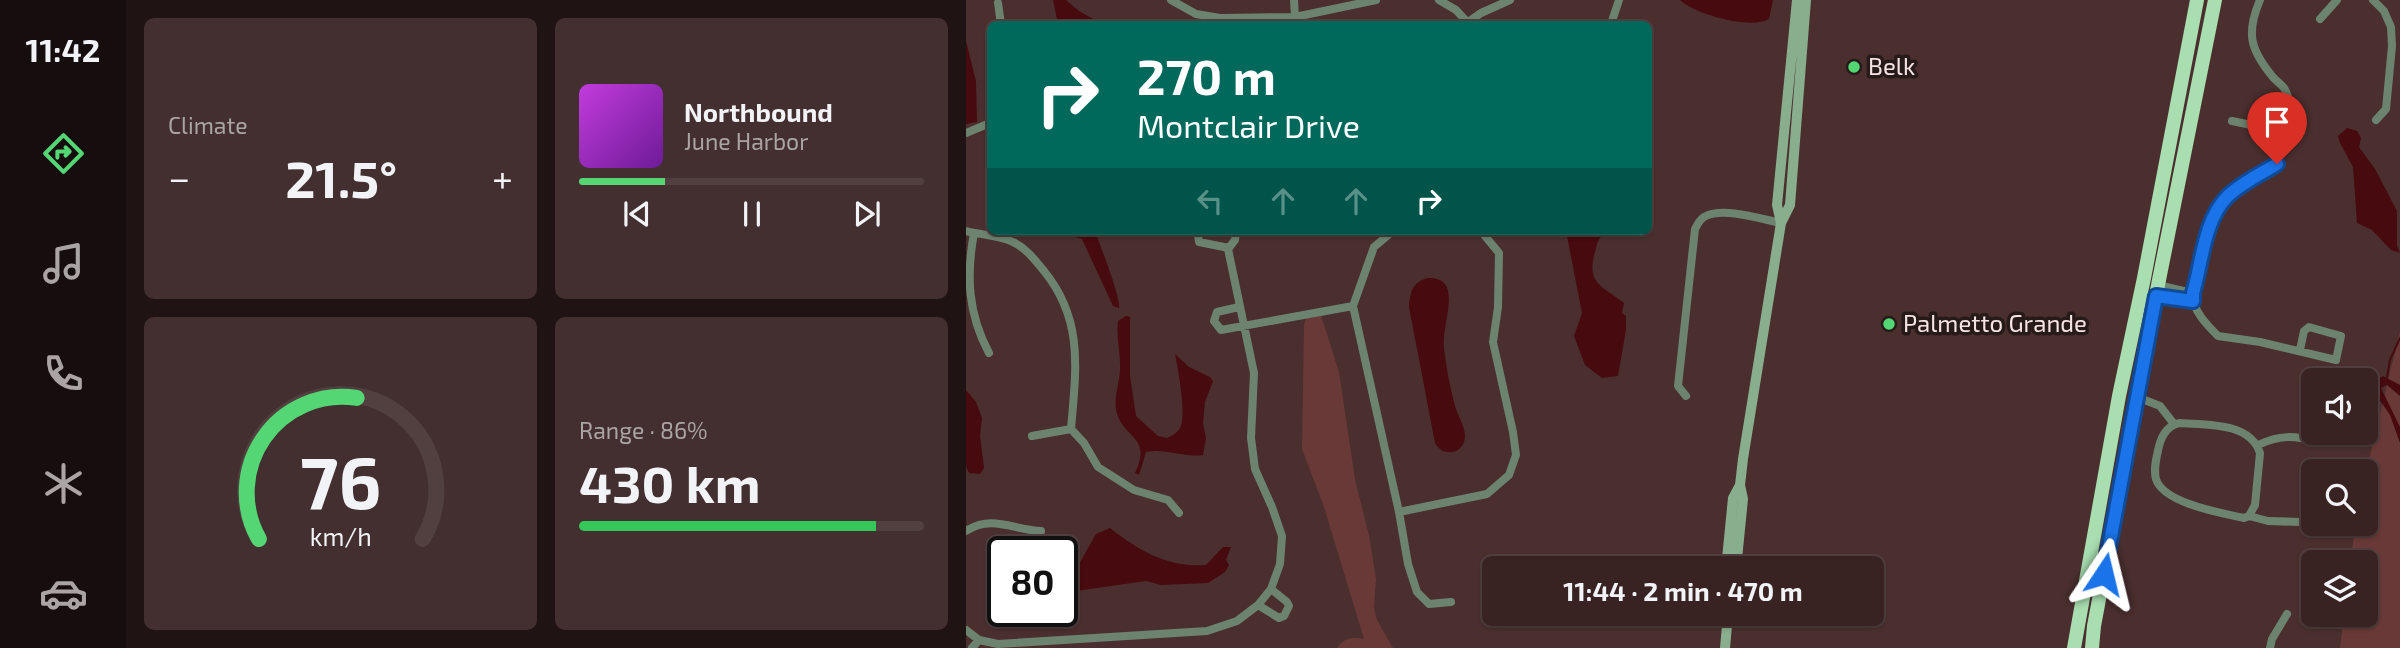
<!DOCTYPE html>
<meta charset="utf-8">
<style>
:root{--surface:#382322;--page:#432f2f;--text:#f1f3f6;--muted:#aba4a5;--line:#524040;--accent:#53d673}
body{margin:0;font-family:"Exo 2",sans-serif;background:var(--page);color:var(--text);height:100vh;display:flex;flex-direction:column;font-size:26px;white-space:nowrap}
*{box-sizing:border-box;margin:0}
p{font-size:23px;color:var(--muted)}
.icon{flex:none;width:38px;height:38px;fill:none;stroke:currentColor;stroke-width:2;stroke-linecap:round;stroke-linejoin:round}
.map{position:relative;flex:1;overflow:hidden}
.side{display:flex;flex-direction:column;gap:18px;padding:18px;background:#1f1313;width:840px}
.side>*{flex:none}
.hud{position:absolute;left:21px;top:21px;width:665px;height:214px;border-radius:10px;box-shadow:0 2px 5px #0004,0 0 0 2px var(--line);background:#00695c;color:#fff;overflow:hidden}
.tools{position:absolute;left:1335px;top:368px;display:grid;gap:14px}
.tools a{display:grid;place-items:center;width:77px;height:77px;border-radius:10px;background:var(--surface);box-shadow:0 2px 5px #0004,0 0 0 2px var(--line);font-size:35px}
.speed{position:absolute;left:21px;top:536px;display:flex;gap:14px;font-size:35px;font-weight:700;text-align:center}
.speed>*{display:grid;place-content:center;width:91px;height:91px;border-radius:50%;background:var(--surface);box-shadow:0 2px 5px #0004,0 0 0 2px var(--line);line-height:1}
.speed .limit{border:4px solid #111;border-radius:10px;background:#fff;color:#111}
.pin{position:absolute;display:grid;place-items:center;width:60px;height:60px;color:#fff;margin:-72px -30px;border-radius:50% 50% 50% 0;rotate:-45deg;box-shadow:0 0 7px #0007}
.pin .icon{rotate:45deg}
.me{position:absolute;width:77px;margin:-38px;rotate:10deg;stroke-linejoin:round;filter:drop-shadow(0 0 5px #0008)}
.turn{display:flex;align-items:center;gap:24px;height:147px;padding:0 35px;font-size:32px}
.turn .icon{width:91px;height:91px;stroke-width:2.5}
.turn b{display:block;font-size:49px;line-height:60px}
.lanes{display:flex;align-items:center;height:66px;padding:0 35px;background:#0003;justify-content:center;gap:35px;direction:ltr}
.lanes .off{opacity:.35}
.big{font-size:52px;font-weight:700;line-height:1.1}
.side .card{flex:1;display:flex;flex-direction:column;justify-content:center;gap:10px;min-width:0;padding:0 24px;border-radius:10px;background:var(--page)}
.side .dial{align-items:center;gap:0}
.dial svg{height:182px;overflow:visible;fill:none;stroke:var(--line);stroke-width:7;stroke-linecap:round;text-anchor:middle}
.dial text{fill:var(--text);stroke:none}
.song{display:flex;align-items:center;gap:21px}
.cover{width:84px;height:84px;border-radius:10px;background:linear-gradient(135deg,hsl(290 70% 55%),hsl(280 70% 35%))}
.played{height:7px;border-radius:4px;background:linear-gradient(90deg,var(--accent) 25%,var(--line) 25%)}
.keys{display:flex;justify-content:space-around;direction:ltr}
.heat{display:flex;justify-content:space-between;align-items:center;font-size:38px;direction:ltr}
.charge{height:10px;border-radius:5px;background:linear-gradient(90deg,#34c759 86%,var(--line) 0)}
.side .tiles{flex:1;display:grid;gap:18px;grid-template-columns:repeat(2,1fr)}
.trip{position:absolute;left:516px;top:556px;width:402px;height:70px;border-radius:10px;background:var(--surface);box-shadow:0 2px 5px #0004,0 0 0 2px var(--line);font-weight:700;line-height:70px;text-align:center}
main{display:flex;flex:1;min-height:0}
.tabs{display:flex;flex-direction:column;width:126px;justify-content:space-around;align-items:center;background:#160e0e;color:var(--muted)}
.tabs .icon{width:49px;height:49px}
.tabs .current{color:var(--accent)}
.tabs b{font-size:32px;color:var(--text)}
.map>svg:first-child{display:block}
</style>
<main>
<nav class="tabs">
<b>11:42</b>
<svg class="icon current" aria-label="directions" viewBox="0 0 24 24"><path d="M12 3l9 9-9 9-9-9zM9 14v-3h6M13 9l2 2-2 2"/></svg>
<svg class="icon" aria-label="music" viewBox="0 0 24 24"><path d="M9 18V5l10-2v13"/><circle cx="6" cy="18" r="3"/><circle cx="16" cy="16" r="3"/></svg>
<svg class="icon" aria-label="phone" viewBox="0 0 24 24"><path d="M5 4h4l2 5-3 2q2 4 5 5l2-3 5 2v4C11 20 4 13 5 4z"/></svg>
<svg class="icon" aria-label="climate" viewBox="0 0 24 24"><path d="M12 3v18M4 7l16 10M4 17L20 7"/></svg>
<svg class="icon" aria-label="car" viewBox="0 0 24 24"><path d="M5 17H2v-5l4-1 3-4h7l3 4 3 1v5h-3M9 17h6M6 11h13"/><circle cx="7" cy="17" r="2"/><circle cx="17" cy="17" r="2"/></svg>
</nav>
<section class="side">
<div class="tiles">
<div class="card"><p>Climate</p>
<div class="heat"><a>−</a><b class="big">21.5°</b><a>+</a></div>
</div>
<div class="card">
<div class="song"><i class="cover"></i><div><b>Northbound</b><p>June Harbor</p></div></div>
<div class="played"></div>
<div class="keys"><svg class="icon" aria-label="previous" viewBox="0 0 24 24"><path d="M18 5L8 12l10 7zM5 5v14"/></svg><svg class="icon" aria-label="pause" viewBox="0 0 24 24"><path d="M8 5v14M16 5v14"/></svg><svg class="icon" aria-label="next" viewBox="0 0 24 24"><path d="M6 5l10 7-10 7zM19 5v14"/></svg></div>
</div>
<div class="card dial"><svg viewBox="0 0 100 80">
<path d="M14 69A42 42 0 1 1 86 69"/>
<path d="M14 69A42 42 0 0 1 57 7" stroke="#53d673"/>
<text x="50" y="56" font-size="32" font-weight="700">76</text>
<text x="50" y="72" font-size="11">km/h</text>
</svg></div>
<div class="card"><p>Range · 86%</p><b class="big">430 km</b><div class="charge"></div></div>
</div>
</section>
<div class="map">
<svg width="1434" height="648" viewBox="0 0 1434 648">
<rect width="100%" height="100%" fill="#4a2f2e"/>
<path fill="#693937" d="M355 315 373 372 389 479 403 535 410 579 408 608 411 620 427 648H371C379 637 386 637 398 639L358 507 336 449 338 325 340 318Z
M1434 331V648H1374L1378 614H1400V562H1384L1390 523H1400V472Z"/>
<path fill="#470a0e" d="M87 0H100L113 11 136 24H92Z
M714 0H807L803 19C785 30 728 14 714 0Z
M0 41 10 81 11 122 0 124Z
M1381 128 1391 131 1395 138 1393 147 1409 169 1431 211V246L1434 253 1425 250 1406 230 1391 223 1387 167 1374 143 1372 136Z
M101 231H129C134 245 155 298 153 308L147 306 116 239 101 235Z
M600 231H644C633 236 632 240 629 252 620 284 636 286 658 303L656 313 660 316V330L652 376 636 378 619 365 608 336 616 313Z
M462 278C499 277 475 323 478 348 480 367 484 387 489 406 492 417 502 430 498 442 493 456 475 455 469 443L443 307C444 291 447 282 462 278Z
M160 316 164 317V376L170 416 192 436 201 438C206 436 211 433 214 428 221 414 212 370 209 354L223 367 244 377 247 381 239 402 237 423 240 438 237 455C217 458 200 448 180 452L173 475 169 473C187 435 156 439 150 410 148 397 153 384 154 371 155 354 150 338 152 321Z
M1417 376 1434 385V396L1421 385 1415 388 1434 427V443L1424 415 1411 396 1409 387 1412 379Z
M0 390 10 402 16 418 14 436 18 468 14 474 3 473 0 466Z
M144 528C173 551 203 568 240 565L257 547H265L260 560 263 565 259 572 242 583 195 585 180 581 96 593V575L109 571 130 534Z"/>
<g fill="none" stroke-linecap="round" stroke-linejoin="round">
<path stroke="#470a0e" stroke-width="2" d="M1421 377 1424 360 1434 338"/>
<path stroke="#6c836f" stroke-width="8" d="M205 0 230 14 254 18 329 17 410 0
M328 0 329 17
M473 0 490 10 503 24
M1407 0 1418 11 1425 27 1426 46 1420 109 1410 120
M32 3 35 24
M1354 19 1371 0
M502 22 515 13 544 0
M645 24 653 0
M1266 121 1319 132C1323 119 1326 100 1318 88 1315 84 1309 80 1306 76 1284 49 1280 33 1294 0
M0 133 24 123
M1311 164C1295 174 1275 183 1261 197 1238 221 1236 263 1226 293 1227 311 1240 324 1252 336L1294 342 1370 360 1375 336 1343 327 1338 331 1334 350
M0 231C15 235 33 235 47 242 60 248 69 260 78 271 118 320 110 370 105 429L118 443 132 467 168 490 202 500 213 513
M235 231 232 235 233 242 263 248
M427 231 408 247 387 306 433 512 442 564 451 592 463 604 485 602
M8 233C0 276 2 314 23 353
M1192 285 1226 293
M1190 296 1227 301
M273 307 251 312 248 321 255 330 387 306
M720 396 712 386 729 229C732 224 734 218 740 216 758 207 795 219 815 223
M1171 397 1194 406 1208 424
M1214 423C1241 425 1284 422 1294 453L1289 505 1283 516 1278 518C1255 513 1197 503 1190 479 1187 469 1191 456 1193 446 1196 435 1202 425 1214 423Z
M66 436 105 429
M1292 445C1313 435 1328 435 1351 442
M433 512 521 494 543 475 550 455 547 432 527 342 532 307 533 253 515 231
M1283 516 1302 521 1334 522
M0 531C26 514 47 530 75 531
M292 605 313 618 318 616 323 606 321 602 305 589
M0 630 13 640 32 644 241 631 271 621 292 605 305 589 314 564 316 536 306 507 289 469 285 438 288 373 262 249 269 240 270 232 268 231
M6 648 13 640
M1304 648 1306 639 1321 614"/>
<path stroke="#89ae8e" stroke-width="10" d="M815 223 811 205 831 0
M760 569 767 498 774 485
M770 569 777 499 774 485 777 459 815 223 824 205 840 0
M759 648 762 614"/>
<path stroke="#a8deb0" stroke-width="14" d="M1108 648 1153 396 1178 278 1231 0
M1126 648 1128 626 1192 285 1249 0"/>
</g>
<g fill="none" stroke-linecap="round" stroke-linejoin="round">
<defs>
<path id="route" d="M1138 574 1190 296 1227 301V293C1236 263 1238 220 1261 197 1275 183 1295 174 1311 164"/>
</defs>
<use href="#route" stroke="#114b97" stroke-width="18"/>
<use href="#route" stroke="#1a73e8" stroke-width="12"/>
</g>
<g fill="#53d673" stroke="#271b1a" stroke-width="2.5">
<circle cx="888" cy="67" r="7"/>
<circle cx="923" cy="324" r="7"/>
</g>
<g text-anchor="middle" stroke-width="7" stroke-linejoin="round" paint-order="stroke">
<g font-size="24" fill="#f6e4e3" stroke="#271b1a" text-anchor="start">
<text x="902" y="75">Belk</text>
<text x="937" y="332">Palmetto Grande</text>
</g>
</g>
</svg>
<div class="tools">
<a><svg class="icon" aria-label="sound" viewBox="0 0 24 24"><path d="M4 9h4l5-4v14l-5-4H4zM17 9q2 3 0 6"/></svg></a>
<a><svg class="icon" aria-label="search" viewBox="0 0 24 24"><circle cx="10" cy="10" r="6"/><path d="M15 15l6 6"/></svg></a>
<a><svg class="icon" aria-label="layers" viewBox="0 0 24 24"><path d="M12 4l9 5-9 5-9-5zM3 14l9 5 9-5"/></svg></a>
</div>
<div class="speed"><div class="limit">80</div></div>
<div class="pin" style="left:1311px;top:164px;background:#d93025"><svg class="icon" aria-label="arrive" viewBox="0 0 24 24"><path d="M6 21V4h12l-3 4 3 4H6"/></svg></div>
<svg class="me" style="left:1138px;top:574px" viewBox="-20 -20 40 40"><path d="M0-17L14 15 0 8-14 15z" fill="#1a73e8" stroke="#fff" stroke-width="4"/></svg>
<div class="trip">11:44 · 2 min · 470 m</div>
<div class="hud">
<div class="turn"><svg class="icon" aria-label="right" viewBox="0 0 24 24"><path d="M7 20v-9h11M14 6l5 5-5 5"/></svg><div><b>270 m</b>Montclair Drive</div></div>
<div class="lanes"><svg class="icon off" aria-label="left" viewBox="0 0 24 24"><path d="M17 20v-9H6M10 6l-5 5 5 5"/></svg><svg class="icon off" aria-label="ahead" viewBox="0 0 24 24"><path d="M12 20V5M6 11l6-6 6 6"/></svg><svg class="icon off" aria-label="ahead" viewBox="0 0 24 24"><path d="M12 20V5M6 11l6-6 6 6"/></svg><svg class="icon" aria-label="right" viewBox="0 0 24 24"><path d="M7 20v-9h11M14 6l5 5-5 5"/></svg></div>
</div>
</div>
</main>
